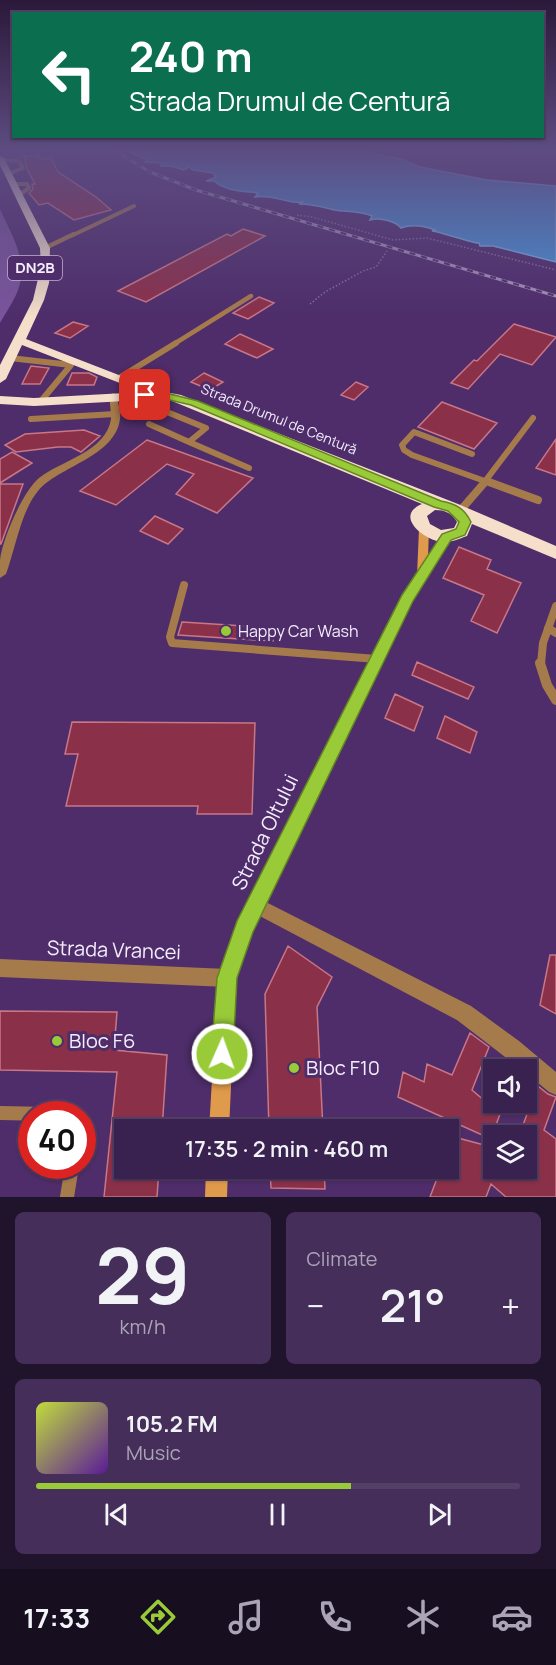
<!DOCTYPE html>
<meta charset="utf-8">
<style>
:root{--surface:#3a2250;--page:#452f5a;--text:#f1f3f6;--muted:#aba4b7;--line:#543f67;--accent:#98cb37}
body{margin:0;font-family:Manrope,sans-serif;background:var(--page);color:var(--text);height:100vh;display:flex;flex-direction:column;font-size:22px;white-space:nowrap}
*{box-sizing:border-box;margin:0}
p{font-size:20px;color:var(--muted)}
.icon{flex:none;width:33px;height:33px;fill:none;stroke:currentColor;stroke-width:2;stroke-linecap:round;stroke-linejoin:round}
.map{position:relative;height:1197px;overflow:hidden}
.sheet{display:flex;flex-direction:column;gap:15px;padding:15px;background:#20132c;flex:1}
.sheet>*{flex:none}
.top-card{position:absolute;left:12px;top:12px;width:532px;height:126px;border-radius:0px;box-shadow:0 2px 4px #0004,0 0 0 2px var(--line);background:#0b6e4f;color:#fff;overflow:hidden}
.tools{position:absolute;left:483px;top:1059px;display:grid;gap:12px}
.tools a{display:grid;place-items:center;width:54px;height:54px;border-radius:0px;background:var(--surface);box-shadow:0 2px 4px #0004,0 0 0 2px var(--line);font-size:30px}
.speed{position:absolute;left:18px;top:1101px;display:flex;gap:12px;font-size:30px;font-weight:700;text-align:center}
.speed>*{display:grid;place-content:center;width:78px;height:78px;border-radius:50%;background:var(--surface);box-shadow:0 2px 4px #0004,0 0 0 2px var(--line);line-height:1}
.speed .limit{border:9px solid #d22;background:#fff;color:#111}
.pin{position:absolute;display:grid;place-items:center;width:51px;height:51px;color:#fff;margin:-26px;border-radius:12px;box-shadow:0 3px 9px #0006}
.me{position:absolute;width:66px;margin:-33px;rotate:2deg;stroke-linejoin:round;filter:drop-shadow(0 0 4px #0008)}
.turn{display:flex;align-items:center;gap:21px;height:126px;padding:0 18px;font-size:27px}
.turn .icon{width:78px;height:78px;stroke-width:2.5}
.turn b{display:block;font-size:42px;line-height:51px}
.big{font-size:45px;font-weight:600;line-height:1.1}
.sheet .card{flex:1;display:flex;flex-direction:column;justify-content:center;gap:9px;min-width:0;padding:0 21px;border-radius:9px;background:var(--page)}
.sheet .dial{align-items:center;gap:0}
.dial b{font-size:78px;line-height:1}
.song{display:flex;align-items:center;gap:18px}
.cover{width:72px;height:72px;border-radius:9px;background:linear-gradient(135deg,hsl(70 70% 55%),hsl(270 70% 35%))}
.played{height:6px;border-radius:3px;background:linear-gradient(90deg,var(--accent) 65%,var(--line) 65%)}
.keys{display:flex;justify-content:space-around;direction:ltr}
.heat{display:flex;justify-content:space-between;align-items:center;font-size:33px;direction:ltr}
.sheet .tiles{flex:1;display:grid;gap:15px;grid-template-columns:1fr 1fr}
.card:last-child{grid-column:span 2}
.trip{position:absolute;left:114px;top:1119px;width:345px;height:60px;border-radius:0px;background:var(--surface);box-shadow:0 2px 4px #0004,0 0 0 2px var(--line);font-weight:600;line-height:60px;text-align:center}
.tab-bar{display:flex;height:96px;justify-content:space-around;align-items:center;background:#170e20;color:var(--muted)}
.tab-bar .icon{width:42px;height:42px}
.tab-bar .selected{color:var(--accent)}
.tab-bar b{font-size:27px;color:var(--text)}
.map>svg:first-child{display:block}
</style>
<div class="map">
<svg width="556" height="1197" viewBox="0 0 556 1197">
<rect width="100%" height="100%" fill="#4e2d6a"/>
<path fill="#7a549c" d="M0 209C11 234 29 261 18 290 14 301 6 312 0 323Z"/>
<path fill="#4693d5" stroke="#7aaee1" stroke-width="1.5" d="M126 151H360L401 159 420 167 487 180 556 186V262L493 246H480L479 243C474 244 442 232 432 231L435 230C424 226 412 224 401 228 396 221 378 217 370 220L372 216C360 211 347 212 334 210 322 207 313 204 300 204L302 202C291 205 273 194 255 197L258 193C242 191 225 191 214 181H206L216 177 213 173 193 170 189 167 184 170 171 166H161L160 163 145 162 148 160Z"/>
<path fill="#8b3049" stroke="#c97687" stroke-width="1.5" d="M38 155 40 159 51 158 58 172 96 197 111 210 74 220 48 203 39 205 29 193 33 189 32 184H35L27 169 24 156Z
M243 229 265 236 146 302 118 291 227 234 231 236Z
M259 297 274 303 248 319 233 313Z
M73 322 88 326 70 338 55 333Z
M514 324 556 337 532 365 500 354 468 389 451 383 474 360 477 361Z
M240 334 273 349 257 358 225 344Z
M31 366 49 368 40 384H22Z
M72 373H89L97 377 94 385H67Z
M204 373 223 382 210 390 191 382Z
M356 382 368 387 354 400 341 395Z
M442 402 497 423 474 449 418 427Z
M84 430 100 436 81 452 71 447H58L16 452 5 445 25 434Z
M556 439V475L536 468Z
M147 440 253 478 217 513 176 494 194 474 167 464 116 505 80 491Z
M12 452 32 463 0 483V459Z
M0 484H23L1 544H0Z
M155 516 183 529 168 544 140 531Z
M459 547 491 560 487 569 521 583 497 633 471 621 484 595 443 578Z
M182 622 274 628 273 641 178 635Z
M417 662 474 687 468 699 412 675Z
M395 694 423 707 414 731 385 718Z
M445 716 477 732 470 753 437 738Z
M72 722 255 723 252 814H197L198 806H66L78 754H65Z
M288 946 332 977 317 1007 323 1130H269L265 994Z
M550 955H556V1014L540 1005Z
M0 1011 117 1012 114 1050 167 1055 162 1130H124V1168H159L157 1197H104L117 1072 0 1070Z
M470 1033 489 1047 472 1090 500 1114 491 1139 398 1097 403 1072 424 1082 427 1064 452 1075Z
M533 1082 548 1094 556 1097 544 1130 556 1139V1197H506L491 1184 486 1197H430L441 1168H448V1151L454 1137 488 1146 485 1155 494 1162V1168H526V1136H519L530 1106 526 1102V1097Z
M270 1168H324L325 1189 271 1188Z"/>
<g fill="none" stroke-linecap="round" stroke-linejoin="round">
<path stroke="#866d9b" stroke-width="1.5" stroke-dasharray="1.5 2" stroke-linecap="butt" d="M297 215 312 217 393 240 427 238 556 270
M310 304 325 292 363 271 376 267 387 251"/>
<path stroke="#a67b4c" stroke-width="4" d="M1 160 19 161 23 168 8 174
M13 184H27L29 188 22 193
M71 236 134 206"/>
<path stroke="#a67b4c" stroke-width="4.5" d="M45 248 74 234
M174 344 251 296"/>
<path stroke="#a67b4c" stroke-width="6" d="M10 358 71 365 41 401
M119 378 176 343
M128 396 206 428 189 442 149 424
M31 419 115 414
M189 442 249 468
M472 454 414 432 402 445 404 450 412 455 493 484
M483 484 533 418"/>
<path stroke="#a67b4c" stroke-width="8" d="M489 482 538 500
M459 512 485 482
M184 585 170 637 172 643 377 659
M548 628 556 633
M541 664 543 643 556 606"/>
<path stroke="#a67b4c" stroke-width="10" d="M540 663 547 685 556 700"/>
<path stroke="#a67b4c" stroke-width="14" d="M0 1113 50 1114
M67 1197 72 1166"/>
<path fill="#a67b4c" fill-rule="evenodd" d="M113 393 117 396C118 404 121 412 120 419 115 457 59 466 38 491 21 511 15 550 6 574L0 578C0 572 0 566 0 560 2 540 23 491 39 478 60 461 106 452 111 419 111 411 110 403 109 396Z
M256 897 471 1006 519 1041 556 1072V1095L549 1092 526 1073V1070H522L457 1020 250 911 248 905 250 899Z
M0 959 227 969 233 972 236 978 233 984 227 987 0 977Z"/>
<path fill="#e09a4b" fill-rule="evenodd" d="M424 525 429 529 428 557 443 534 447 533 452 537 412 601 252 931 236 978 229 1130H209L218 978 235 928 401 599 417 575 419 529Z
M206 1168H228L227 1197H205Z"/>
<path fill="#f5dfca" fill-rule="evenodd" d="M0 156 4 158 50 248 49 283 44 300 26 339 160 391 181 395 458 504 556 546V559L472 524 467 536C459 539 452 542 443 542 425 541 393 516 422 504L172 401 162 399 34 406 0 404V396L34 398 143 392 22 345 6 379 0 383V365L33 300 41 266 40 248 0 165ZM435 510C445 510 452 513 457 522L454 528 441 530 430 524 427 516Z"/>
<defs>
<path id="rail" d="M116 151 150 172 196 190 556 296"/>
</defs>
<use href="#rail" stroke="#a693b8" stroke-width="3"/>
<use href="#rail" stroke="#4e2d6a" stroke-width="2" stroke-dasharray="6" stroke-linecap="butt"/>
</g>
<linearGradient id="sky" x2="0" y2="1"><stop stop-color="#2b193a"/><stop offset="0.47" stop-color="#5d4c81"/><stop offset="1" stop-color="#5d4c81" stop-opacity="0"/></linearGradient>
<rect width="556" height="318" fill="url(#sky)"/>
<path fill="#98cb37" stroke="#638424" stroke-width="1.5" d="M145 392H162L198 401 441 501C456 504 464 508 471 522L465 535 451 540 413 601 253 932 237 978 233 1054 230 1062 222 1065 214 1062 211 1054 217 978 237 921 402 595 442 534 456 529 459 522 448 511 434 507 191 405 161 398 141 397 140 395Z"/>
<g fill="#98cb37" stroke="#4e2d6a" stroke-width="2">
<circle cx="226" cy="631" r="6"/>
<circle cx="57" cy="1041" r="6"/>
<circle cx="294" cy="1068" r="6"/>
</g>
<g text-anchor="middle" stroke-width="6" stroke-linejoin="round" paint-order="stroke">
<g font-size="14" fill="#f4edfc" stroke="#4e2d6a">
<text transform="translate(279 419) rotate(22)" y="5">Strada Drumul de Centură</text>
</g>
<rect fill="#4e2d6a" stroke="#c2b3d0" stroke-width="1.5" x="8" y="256" width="54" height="24" rx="4.5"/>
<g font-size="15" font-weight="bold" fill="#f4edfc">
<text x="35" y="273">DN2B</text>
</g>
<g font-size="16" fill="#f4edfc" stroke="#4e2d6a" text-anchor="start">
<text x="238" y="637">Happy Car Wash</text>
</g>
<g font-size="20" fill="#f4edfc" stroke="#4e2d6a">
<text transform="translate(265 832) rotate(-64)" y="7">Strada Oltului</text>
<text transform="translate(114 950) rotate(2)" y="7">Strada Vrancei</text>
</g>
<g font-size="20" fill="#f4edfc" stroke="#4e2d6a" text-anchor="start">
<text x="69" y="1048">Bloc F6</text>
<text x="306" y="1075">Bloc F10</text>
</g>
</g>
</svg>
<div class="tools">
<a><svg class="icon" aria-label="sound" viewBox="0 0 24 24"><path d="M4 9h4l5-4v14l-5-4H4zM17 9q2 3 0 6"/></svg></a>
<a><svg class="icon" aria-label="layers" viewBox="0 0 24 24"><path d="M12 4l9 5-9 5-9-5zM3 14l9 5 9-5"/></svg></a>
</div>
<div class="speed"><div class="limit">40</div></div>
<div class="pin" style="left:145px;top:395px;background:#d93025"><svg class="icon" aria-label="arrive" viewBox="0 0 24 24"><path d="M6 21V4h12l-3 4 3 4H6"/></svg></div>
<svg class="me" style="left:222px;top:1054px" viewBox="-20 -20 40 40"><circle r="17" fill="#98cb37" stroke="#fff" stroke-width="3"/><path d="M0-11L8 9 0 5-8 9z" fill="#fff"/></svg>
<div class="trip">17:35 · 2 min · 460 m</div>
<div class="top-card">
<div class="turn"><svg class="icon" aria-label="left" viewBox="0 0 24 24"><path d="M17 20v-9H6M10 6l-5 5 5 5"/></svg><div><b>240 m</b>Strada Drumul de Centură</div></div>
</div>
</div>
<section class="sheet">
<div class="tiles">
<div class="card dial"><b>29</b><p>km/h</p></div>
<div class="card"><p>Climate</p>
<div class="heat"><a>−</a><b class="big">21°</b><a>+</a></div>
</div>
<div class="card">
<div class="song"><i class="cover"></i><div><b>105.2 FM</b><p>Music</p></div></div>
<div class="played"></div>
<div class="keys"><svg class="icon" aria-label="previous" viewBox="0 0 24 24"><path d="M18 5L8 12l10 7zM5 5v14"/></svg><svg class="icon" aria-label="pause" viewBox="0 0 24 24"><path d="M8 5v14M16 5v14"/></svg><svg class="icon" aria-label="next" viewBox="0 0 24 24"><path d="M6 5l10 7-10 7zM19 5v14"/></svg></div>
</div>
</div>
</section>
<nav class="tab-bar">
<b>17:33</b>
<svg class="icon selected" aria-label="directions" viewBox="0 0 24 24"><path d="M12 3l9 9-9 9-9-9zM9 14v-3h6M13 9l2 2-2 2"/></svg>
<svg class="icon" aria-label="music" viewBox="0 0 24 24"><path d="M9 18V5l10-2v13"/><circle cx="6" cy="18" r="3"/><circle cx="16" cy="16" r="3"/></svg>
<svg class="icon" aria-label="phone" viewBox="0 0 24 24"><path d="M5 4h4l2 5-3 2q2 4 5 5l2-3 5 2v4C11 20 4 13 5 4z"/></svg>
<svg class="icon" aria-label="climate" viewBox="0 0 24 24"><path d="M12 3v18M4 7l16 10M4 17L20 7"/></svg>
<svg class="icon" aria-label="car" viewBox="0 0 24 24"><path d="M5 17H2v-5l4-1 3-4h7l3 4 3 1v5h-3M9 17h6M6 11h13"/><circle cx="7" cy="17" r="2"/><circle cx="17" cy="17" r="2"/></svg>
</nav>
